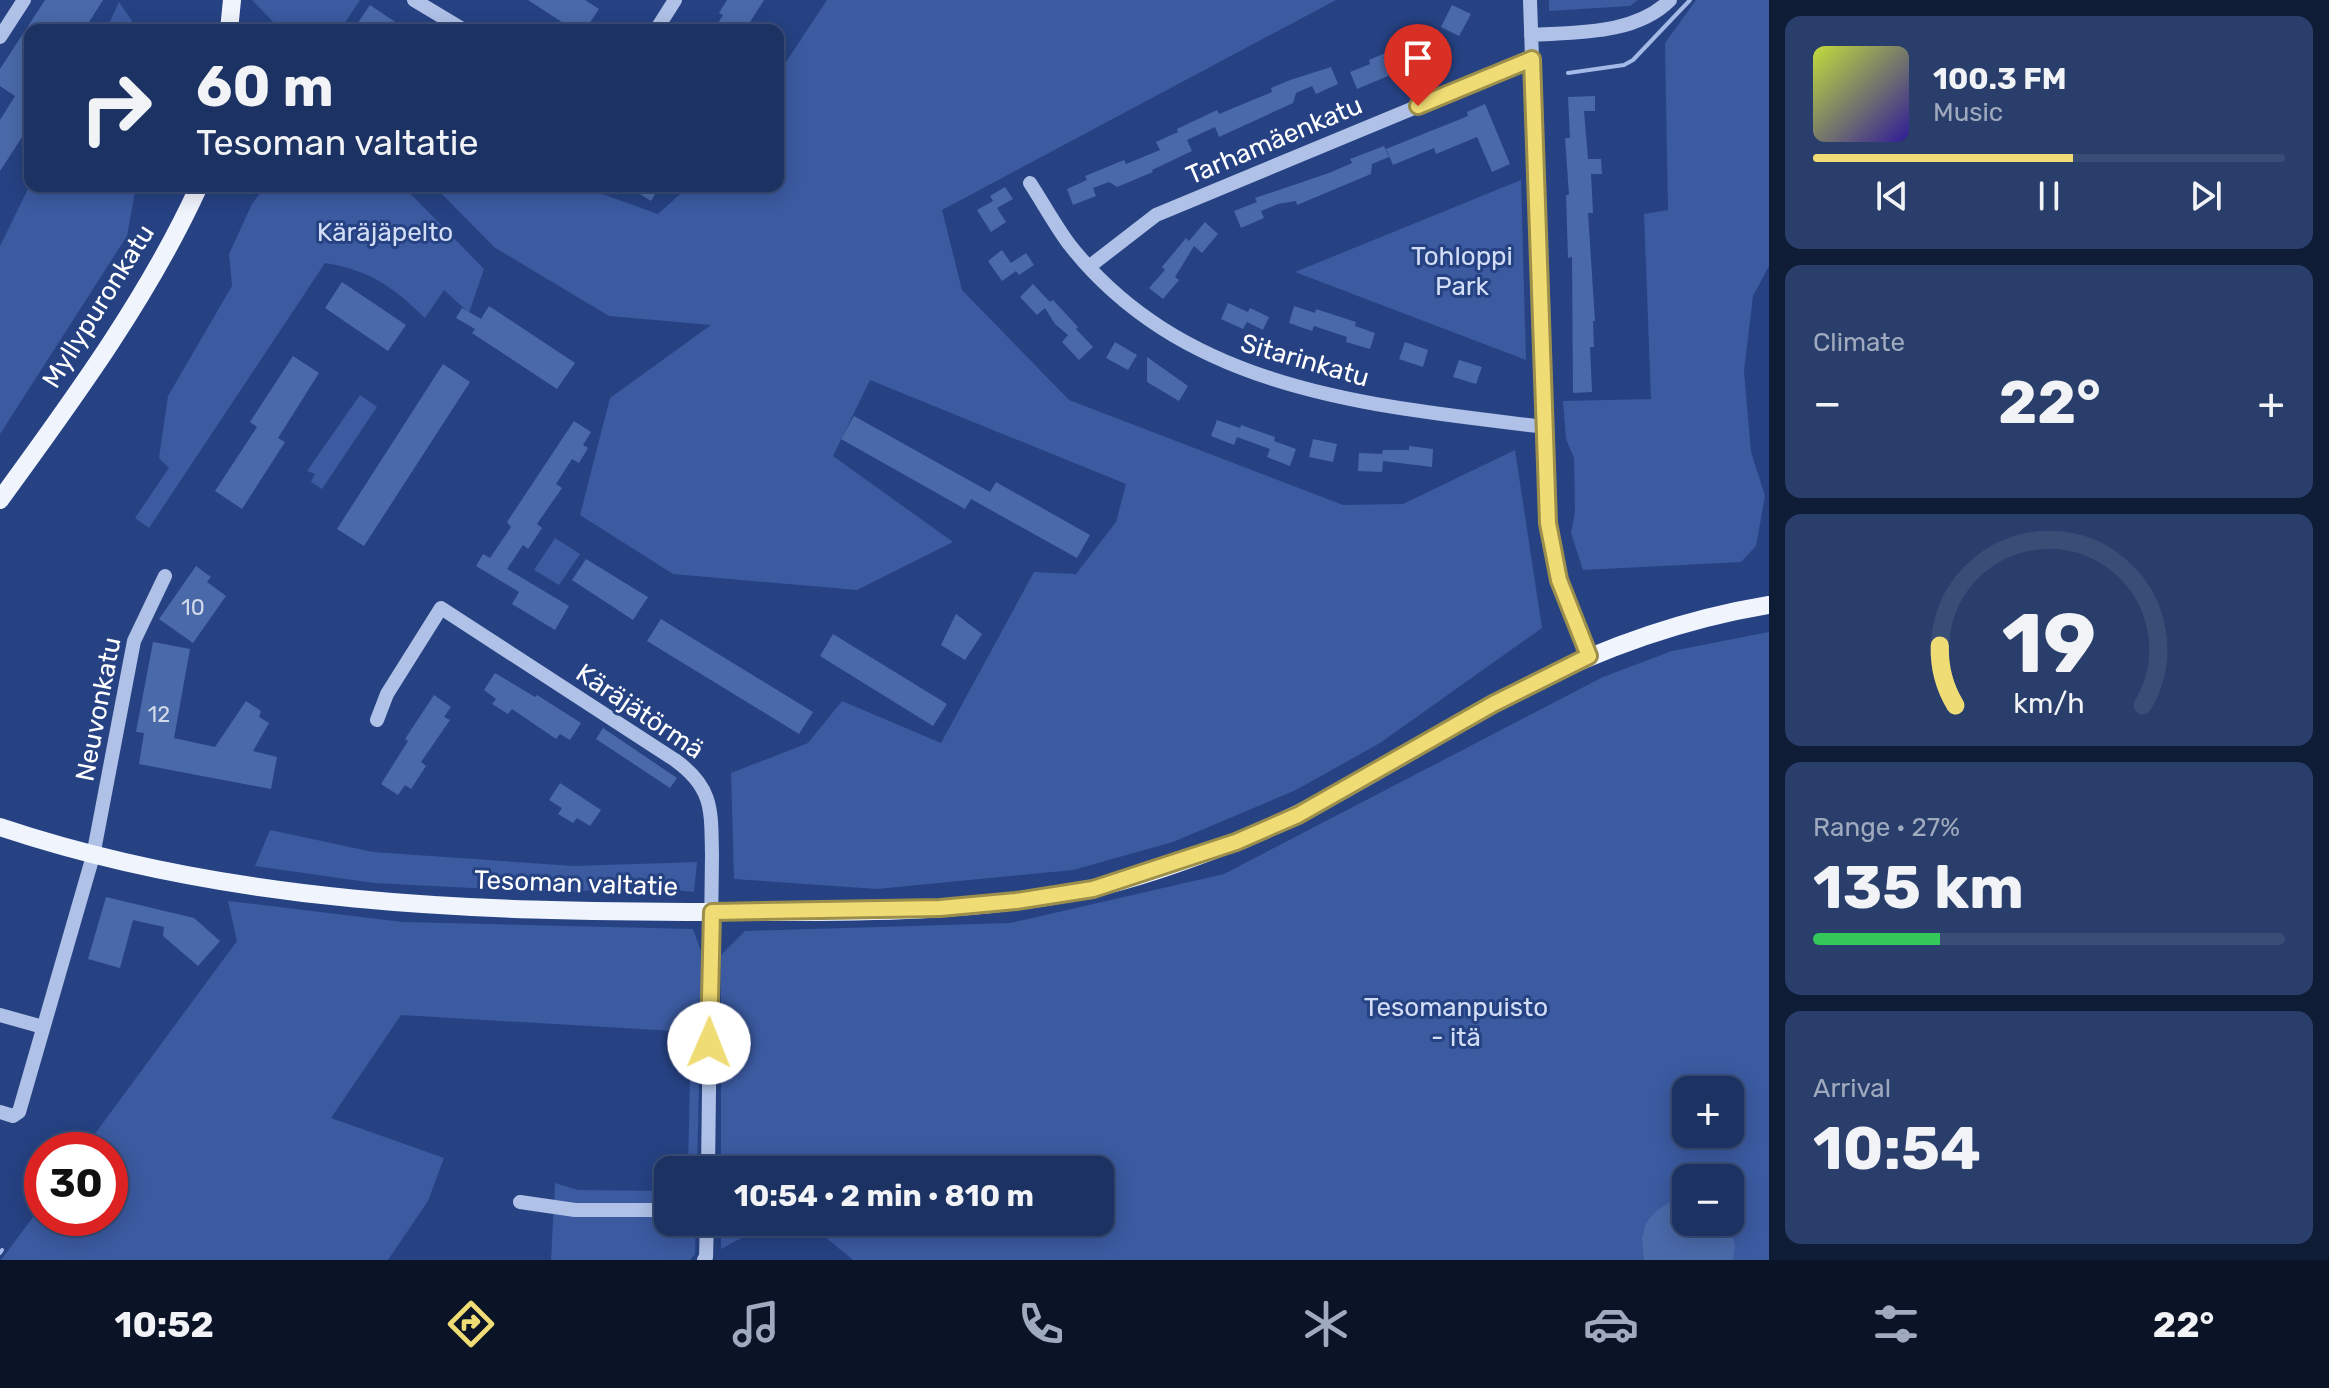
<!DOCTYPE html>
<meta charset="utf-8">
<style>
:root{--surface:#1c3262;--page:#293e6b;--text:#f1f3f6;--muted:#a0aabe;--line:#3a4d77;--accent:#f0dc74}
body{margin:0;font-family:Rubik,sans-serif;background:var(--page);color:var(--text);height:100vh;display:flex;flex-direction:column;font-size:30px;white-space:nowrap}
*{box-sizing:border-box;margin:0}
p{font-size:26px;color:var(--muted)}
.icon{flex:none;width:44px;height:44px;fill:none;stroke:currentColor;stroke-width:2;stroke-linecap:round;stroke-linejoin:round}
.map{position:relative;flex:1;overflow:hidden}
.sheet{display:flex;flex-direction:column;gap:16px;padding:16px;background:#0f1c36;width:560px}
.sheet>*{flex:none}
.banner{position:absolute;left:24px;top:24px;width:760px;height:168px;border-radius:16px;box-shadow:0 4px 20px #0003,0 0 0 2px var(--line);background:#1c3262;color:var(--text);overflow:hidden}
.buttons{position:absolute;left:1672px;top:1076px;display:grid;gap:16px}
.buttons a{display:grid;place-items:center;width:72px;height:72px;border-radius:16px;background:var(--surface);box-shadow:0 4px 20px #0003,0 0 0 2px var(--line);font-size:40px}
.speed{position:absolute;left:24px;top:1132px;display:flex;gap:16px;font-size:40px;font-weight:700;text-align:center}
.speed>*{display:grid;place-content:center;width:104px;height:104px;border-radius:50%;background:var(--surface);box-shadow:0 4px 20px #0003,0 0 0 2px var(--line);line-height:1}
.speed .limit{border:12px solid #d22;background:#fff;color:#111}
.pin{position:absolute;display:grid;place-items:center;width:68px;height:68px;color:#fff;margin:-82px -34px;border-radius:50% 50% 50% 0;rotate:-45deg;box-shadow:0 0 8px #0007}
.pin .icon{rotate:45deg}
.me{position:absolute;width:88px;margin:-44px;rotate:1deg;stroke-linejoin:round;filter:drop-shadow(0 0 6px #0008)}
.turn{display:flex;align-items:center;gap:28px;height:168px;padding:0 40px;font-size:36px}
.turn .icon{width:104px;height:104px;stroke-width:2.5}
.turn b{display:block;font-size:56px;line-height:68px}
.big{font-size:60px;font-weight:700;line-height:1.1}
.sheet .widget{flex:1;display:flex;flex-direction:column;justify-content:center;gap:12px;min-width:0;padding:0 28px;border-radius:16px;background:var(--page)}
.sheet .dial{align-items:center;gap:0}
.dial svg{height:208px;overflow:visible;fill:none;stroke:var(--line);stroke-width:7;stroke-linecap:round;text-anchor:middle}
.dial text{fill:var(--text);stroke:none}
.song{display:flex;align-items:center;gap:24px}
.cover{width:96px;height:96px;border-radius:12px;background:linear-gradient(135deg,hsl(70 70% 55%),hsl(250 70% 35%))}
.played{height:8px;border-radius:4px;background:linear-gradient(90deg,var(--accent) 55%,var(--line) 55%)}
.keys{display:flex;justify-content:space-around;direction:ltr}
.heat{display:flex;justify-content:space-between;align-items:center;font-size:44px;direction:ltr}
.charge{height:12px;border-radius:6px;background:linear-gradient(90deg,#34c759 27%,var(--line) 0)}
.trip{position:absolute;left:654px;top:1156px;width:460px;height:80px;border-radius:16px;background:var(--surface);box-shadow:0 4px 20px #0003,0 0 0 2px var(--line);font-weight:700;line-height:80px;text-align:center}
.tabs{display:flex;height:128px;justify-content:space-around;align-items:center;background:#0b1427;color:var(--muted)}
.tabs .icon{width:56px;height:56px}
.tabs .on{color:var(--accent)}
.tabs b{font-size:36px;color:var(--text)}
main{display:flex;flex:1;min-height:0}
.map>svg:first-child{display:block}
</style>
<main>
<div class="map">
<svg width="1769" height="1260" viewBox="0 0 1769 1260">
<rect width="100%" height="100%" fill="#264283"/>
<path fill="#3b5aa0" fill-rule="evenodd" d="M252 0H360L340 30H281Z
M827 0H1336L942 210 962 290 1069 400 1343 505 1403 504 1515 450 1542 628 1380 743 1296 790 1173 842 1073 870 877 889 734 879 731 773 808 743 842 701 941 743 1034 572 1076 574 1116 522 1126 484 870 380 833 456 953 542 857 590 673 574 580 515 610 398 711 325 609 316 494 247 434 186H580L658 214 689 186H778V74Z
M1549 0H1638L1630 6 1549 11Z
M1696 0H1769V266L1753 296 1744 371 1751 452 1765 496 1756 546 1741 562 1583 570 1571 533 1575 512 1574 458 1566 439 1563 401 1651 399 1644 214 1668 210 1665 43Z
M119 2 138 30H106Z
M1521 180 1526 360 1295 272Z
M30 185 136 186 127 236 0 434V246Z
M265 186H403L484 269 469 313 444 290 425 318C392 286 371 271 325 263L149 528 135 518 169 468 159 458 168 396 232 286 229 254 252 204Z
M360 395 377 407 322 489 311 482 315 474 307 471Z
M555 538 580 554 559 585 534 570Z
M1769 632V1260H853L807 1222H1100V1170H721V955L745 931 1010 923 1224 874 1603 677 1672 651ZM1686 1090H1730V1134H1686ZM1686 1178H1730V1222H1686Z
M270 830 373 852 574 866 697 862 694 892 630 885 569 893 374 883 255 866Z
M228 901 403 922 693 929 702 954 697 1170H688L691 1032 401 1015 331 1118 444 1158 428 1201 388 1260H1L42 1205V1218H110V1150H83L237 941Z
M555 1183 578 1190 668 1191V1222H696L695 1254 690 1260H551Z
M721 1222H771L721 1249Z"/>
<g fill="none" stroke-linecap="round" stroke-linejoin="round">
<path stroke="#a3bae8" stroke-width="4" d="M1568 73 1624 65 1633 60 1690 0
M0 1253 2 1250"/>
</g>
<path fill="#4a69a9" d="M45 0H103L84 30H30V125L0 171V120L15 96 0 86V69Z
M528 0H585L599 9 585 30H574Z
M727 0H764L745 30H714L723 15 719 13Z
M370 5 407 30H353Z
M1452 5 1471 14 1459 36 1441 27Z
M1424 41 1431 58 1409 67 1402 51Z
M1397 48 1388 76 1357 89 1350 72 1370 64 1369 60Z
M1331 67 1338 84 1316 94 1312 86 1296 93 1293 103 1219 137 1215 127 1187 140 1192 151 1152 170 1153 172 1117 187 1109 182 1093 188 1096 196 1073 205 1067 189 1087 180 1085 176 1124 160 1126 164 1160 150 1156 142 1178 132 1177 129 1217 110 1219 114 1272 92 1271 88 1290 80Z
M1595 96V111H1584L1588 159H1601L1602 174H1591L1593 213H1588L1595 321H1593L1594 347H1590L1592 392 1573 393 1572 257 1568 258 1566 195H1569L1565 138H1570L1568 97Z
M1485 104 1510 164 1492 172 1477 137 1436 154 1434 148 1393 165 1386 149 1468 116 1467 112Z
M1384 146 1389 157 1372 164 1371 174 1297 205 1296 201 1278 204 1261 211 1264 218 1241 228 1234 211 1257 202 1255 198 1329 173 1352 163 1350 159Z
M627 186H660L651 201Z
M1005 187 1013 199 997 208 1006 222 991 232 977 210 993 201 990 196Z
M1205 222 1218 234 1202 253 1194 246 1175 277 1179 280 1163 299 1149 288 1165 270 1162 267 1186 238 1189 241Z
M1002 250 1011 263 1026 253 1034 265 1019 275 1016 271 1002 281 988 261Z
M342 282 406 325 388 351 325 308Z
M1033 284 1050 302 1053 300 1066 314 1078 327 1076 329 1093 347 1079 360 1062 342 1068 335 1055 324 1045 308 1037 315 1020 297Z
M1228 303 1248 312 1250 308 1269 317 1263 330 1247 322 1243 329 1221 319Z
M489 306 575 363 557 389 472 333 475 329 456 318 462 308 481 319Z
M1294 306 1315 313 1316 309 1356 322 1355 326 1375 333 1370 349 1346 342 1347 337 1314 326 1312 331 1289 323Z
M1115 342 1137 355 1128 370 1106 358Z
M1405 342 1428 350 1423 367 1399 359Z
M293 356 319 373 278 438 285 442 242 509 215 491 257 427 250 422Z
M1147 357 1188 386 1179 401 1147 382Z
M1459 360 1482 367 1476 384 1453 377Z
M443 364 470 382 364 546 337 529Z
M854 416 990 492 996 482 1090 535 1077 558 971 499 965 509 841 439Z
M1217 420 1240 428 1238 435 1241 425 1275 437 1274 441 1296 449 1290 466 1267 457 1270 449 1237 437 1234 445 1211 436Z
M574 421 591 432 583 445 588 448 579 463 572 459 556 484 562 488 537 524 542 528 528 549 523 545 507 569 569 606 555 630 512 604 519 592 476 566 483 554 490 558 511 527 507 522Z
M1313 439 1337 444 1333 462 1309 457Z
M1409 446 1433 449 1432 467 1383 461 1382 472 1358 471 1359 453 1382 454 1383 450H1409Z
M586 559 648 597 633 620 572 580Z
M196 566 211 577 207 582 226 596 193 643 159 619Z
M956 614 982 634 965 660 941 645Z
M661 619 813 712 799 734 647 641Z
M833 634 947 704 933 726 820 656Z
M153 642 190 649 174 738 215 747 246 701 261 711 259 717 269 723 253 751 277 757 271 789 139 764 144 733 136 732Z
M495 673 535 697 537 695 581 723 570 740 560 734 556 739 512 709 508 714 492 704 496 699 484 690Z
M434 695 451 707 444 717 450 720 421 762 426 766 411 789 405 785 398 795 381 784 408 741 405 739Z
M603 728 677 778 670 788 596 739Z
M560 783 601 810 590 826 577 818 573 823 558 814 562 808 549 800Z
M106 897 194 918 220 941 198 966 163 936 164 927 133 920 120 968 88 959Z
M1686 1198V1222H1728L1735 1245 1733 1260H1644L1642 1238 1646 1223 1656 1211 1668 1203Z"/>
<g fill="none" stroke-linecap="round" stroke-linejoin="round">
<path stroke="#afc1e7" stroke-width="14" d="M414 0 464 30
M1530 0 1548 523 1559 580 1589 656
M656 30 675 0
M1531 35C1576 32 1635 35 1670 0
M0 37 24 0
M1030 183C1043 203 1055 225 1069 244 1185 392 1373 406 1545 427
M1090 266 1156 215 1532 59
M377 720 387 694 441 608 675 760C714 788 711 811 712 855L708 1170
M0 1015 43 1027
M0 1112 13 1116 19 1112 93 856 134 641 165 576
M520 1202 575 1210H668
M704 1260 706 1257 707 1222"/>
<path stroke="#f0f4fd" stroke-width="18" d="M229 30 232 0
M0 500C72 401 148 298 199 186
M0 827C230 904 472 912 713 912 838 912 967 915 1090 889 1137 879 1195 858 1240 840 1329 804 1408 751 1492 705 1578 657 1672 621 1769 605"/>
</g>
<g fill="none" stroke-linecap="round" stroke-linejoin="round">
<defs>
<path id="route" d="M709 1043 712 912 940 908 1016 901 1093 889 1236 842 1298 815 1493 704 1589 656 1559 580 1548 523 1532 59 1418 106"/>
</defs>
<use href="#route" stroke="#9c8f4b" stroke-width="20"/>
<use href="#route" stroke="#f0dc74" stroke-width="14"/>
</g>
<g text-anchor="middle" stroke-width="6" stroke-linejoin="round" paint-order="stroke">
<g font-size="22" fill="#d2daea">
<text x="193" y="615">10</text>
<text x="159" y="722">12</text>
</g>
<g font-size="26" fill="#fff" stroke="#264283">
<text transform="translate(1274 140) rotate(-23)" y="9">Tarhamäenkatu</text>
<text transform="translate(98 306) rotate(-58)" y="9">Myllypuronkatu</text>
<text transform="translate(1305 360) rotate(16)" y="9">Sitarinkatu</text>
<text transform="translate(98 709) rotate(-79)" y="9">Neuvonkatu</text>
<text transform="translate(640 711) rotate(34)" y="9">Käräjätörmä</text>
<text transform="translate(576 883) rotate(2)" y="9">Tesoman valtatie</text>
</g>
<g font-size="26" fill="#d2def6" stroke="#264283">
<text x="385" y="241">Käräjäpelto</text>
<text x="1462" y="265">Tohloppi<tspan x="1462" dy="30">Park</tspan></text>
<text x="1456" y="1016">Tesomanpuisto<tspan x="1456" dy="30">- itä</tspan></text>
</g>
</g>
</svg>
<div class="buttons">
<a>+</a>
<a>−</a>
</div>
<div class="speed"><div class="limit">30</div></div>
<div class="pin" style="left:1418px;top:106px;background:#d93025"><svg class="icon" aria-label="arrive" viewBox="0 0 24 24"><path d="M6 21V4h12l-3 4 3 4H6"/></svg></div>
<svg class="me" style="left:709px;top:1043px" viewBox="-20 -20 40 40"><circle r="19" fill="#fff"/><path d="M0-13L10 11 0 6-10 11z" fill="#f0dc74"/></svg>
<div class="trip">10:54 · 2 min · 810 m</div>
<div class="banner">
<div class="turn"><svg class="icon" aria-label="right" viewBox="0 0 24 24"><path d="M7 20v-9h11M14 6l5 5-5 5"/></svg><div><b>60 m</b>Tesoman valtatie</div></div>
</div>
</div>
<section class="sheet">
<div class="widget">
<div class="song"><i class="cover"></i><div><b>100.3 FM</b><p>Music</p></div></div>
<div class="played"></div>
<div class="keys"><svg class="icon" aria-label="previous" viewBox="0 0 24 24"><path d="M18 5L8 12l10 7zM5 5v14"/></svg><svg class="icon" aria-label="pause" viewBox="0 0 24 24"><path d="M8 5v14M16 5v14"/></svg><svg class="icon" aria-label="next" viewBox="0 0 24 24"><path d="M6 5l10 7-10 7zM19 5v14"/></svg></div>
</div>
<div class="widget"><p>Climate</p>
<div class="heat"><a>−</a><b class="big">22°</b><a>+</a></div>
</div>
<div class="widget dial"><svg viewBox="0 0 100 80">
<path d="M14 69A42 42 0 1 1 86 69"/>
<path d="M14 69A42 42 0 0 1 8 46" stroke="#f0dc74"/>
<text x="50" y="56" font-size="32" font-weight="700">19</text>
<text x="50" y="72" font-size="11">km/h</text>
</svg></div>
<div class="widget"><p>Range · 27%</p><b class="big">135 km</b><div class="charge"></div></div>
<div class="widget"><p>Arrival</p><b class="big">10:54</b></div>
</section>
</main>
<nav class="tabs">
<b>10:52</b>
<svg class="icon on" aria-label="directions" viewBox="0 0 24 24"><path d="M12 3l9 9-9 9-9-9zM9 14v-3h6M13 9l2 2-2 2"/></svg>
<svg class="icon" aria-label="music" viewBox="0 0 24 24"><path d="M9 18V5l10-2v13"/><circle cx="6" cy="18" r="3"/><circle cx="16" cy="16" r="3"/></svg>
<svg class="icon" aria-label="phone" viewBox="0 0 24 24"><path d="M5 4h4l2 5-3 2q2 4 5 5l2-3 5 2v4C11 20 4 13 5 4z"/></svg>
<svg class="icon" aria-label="climate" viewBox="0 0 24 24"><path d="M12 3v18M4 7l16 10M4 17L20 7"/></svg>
<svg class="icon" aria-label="car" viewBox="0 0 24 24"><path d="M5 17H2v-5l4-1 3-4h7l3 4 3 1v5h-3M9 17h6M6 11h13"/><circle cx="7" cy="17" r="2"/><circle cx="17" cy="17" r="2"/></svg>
<svg class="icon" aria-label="filters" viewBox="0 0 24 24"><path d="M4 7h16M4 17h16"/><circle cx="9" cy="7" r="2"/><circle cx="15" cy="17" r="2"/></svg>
<b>22°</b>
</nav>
